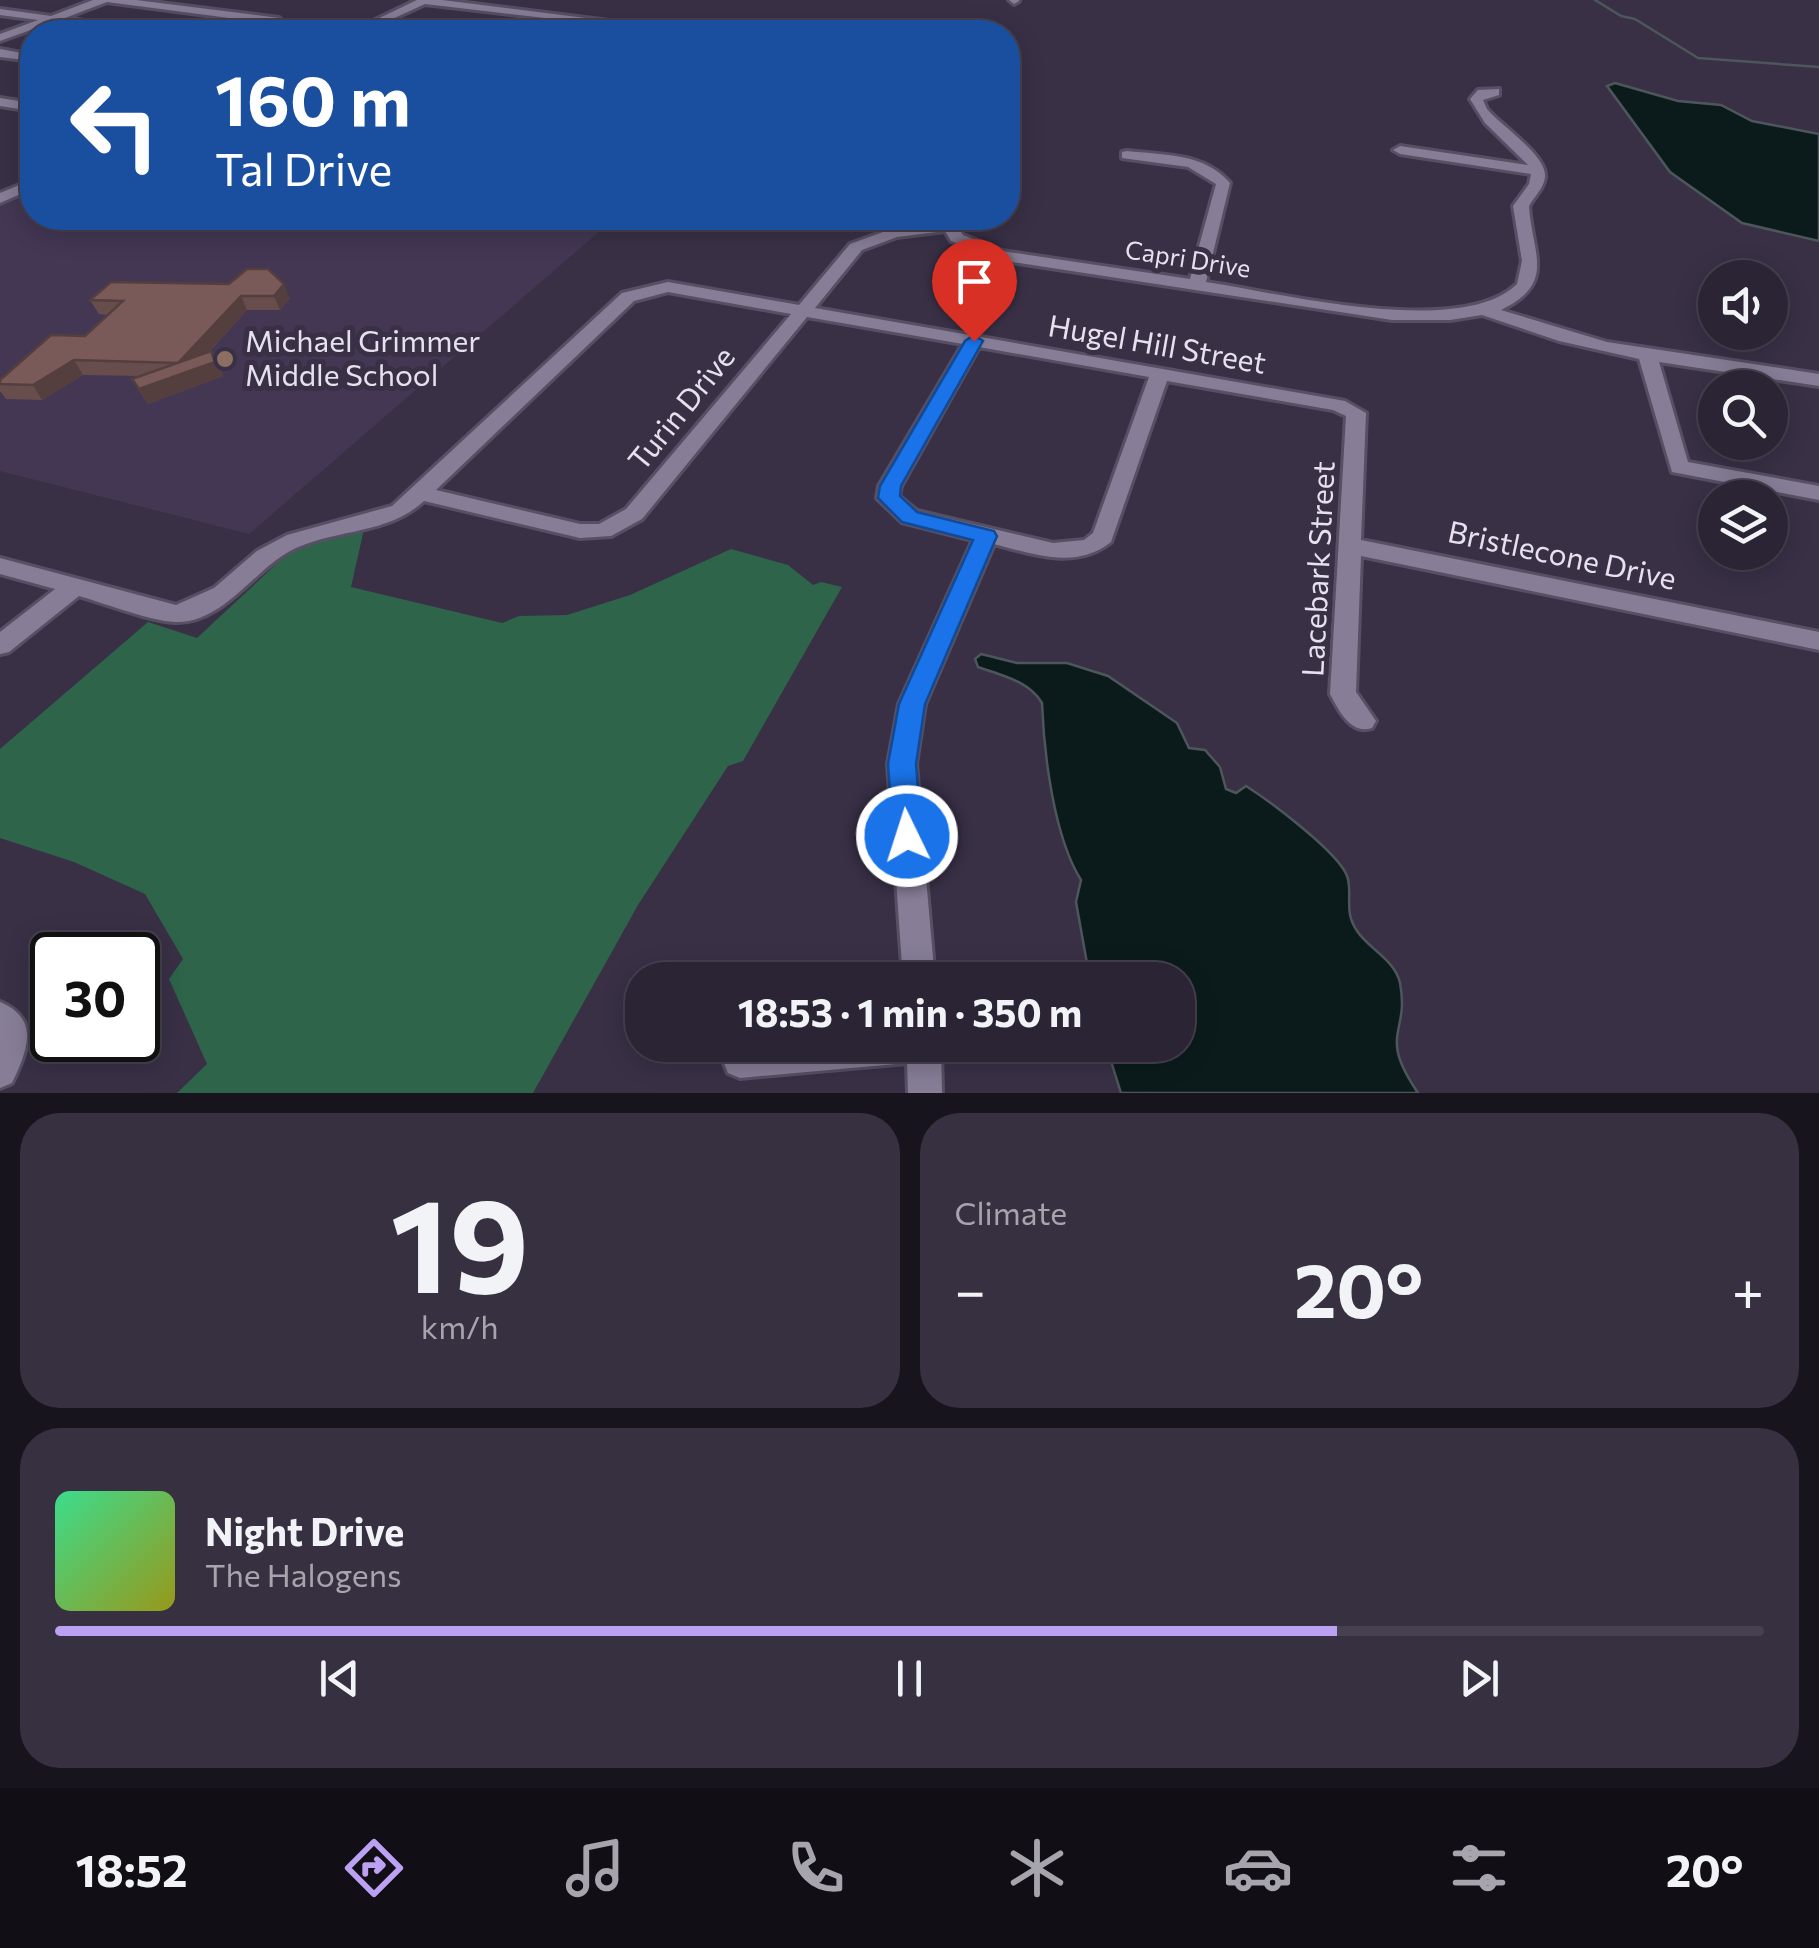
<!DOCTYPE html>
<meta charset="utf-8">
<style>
:root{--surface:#2b2434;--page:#373040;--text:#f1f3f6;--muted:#a6a4ac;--line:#47414f;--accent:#bca0f2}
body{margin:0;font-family:Commissioner,sans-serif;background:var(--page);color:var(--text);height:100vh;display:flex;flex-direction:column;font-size:38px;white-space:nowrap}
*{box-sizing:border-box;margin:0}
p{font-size:32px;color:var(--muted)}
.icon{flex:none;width:55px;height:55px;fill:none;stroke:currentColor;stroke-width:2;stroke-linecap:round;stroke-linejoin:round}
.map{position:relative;height:1093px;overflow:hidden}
.details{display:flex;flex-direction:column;gap:20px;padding:20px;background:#18141d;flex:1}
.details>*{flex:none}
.top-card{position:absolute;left:20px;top:20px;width:1000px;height:210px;border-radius:40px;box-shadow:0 5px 25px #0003,0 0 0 2px var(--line);background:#1a4fa0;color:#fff;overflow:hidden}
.buttons{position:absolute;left:1698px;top:260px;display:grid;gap:20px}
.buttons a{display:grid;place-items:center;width:90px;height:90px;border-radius:50%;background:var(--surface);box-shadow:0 5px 25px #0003,0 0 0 2px var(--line);font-size:50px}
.speed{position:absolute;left:30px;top:932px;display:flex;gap:20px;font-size:50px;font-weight:700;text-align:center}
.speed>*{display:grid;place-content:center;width:130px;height:130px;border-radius:50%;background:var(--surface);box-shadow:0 5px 25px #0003,0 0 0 2px var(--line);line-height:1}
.speed .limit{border:5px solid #111;border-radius:15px;background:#fff;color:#111}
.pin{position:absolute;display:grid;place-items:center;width:85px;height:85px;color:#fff;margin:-102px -42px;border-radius:50% 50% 50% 0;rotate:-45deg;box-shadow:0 0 10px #0007}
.pin .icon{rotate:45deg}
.me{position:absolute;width:110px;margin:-55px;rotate:356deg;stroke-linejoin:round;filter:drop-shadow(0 0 8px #0008)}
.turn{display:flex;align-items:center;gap:35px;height:210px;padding:0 30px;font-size:45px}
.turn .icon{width:130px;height:130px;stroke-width:2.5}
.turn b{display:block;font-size:70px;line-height:85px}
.big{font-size:75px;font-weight:700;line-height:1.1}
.details .widget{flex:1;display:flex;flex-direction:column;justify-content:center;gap:15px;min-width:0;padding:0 35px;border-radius:40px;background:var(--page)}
.details .dial{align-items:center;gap:0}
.dial b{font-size:130px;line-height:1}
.song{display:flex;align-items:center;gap:30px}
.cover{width:120px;height:120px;border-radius:15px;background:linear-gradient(135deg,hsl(150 70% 55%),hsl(60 70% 35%))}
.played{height:10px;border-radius:5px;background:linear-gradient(90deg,var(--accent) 75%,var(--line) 75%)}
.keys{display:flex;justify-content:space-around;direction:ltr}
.heat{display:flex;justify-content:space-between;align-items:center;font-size:55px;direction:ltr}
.details .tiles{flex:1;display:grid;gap:20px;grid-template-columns:1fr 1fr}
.widget:last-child{grid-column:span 2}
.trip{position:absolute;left:625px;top:962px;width:570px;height:100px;border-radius:40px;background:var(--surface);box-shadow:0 5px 25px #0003,0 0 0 2px var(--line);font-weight:700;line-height:100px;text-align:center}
.dock{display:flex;height:160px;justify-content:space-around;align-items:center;background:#110e15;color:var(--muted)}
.dock .icon{width:70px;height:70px}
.dock .current{color:var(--accent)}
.dock b{font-size:45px;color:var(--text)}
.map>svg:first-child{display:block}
</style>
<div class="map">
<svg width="1819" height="1093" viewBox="0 0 1819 1093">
<rect width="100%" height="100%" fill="#393046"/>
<path fill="#433754" d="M32 188V218H516L600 231 249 534 0 471V202Z"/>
<path fill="#2d644a" d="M364 529 351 587 502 623 519 616 567 615 630 595 731 549 788 565 813 585 821 582 842 587 743 761 728 766 638 905 533 1093H177L207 1064 169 979 183 959 145 894 74 862 0 838V749L148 622 197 638 288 553 329 536Z"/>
<path fill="#0b1b1c" stroke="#4d565b" stroke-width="2.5" d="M1615 83 1678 101 1721 105 1752 121 1819 134V241L1742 223 1670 172 1607 86Z
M981 654 1017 663H1067L1108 676 1177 723 1189 748 1205 750 1220 767 1226 789 1236 793 1246 786C1268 800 1343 855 1348 879 1352 898 1344 912 1357 931 1369 949 1395 960 1400 983 1410 1035 1377 1033 1418 1093H1121L1106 1045H1178V980H1090L1076 902 1081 880C1054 837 1044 755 1042 703 1029 681 1001 675 978 667L975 659Z"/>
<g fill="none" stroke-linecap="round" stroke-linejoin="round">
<path stroke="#4d565b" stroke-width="2.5" d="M1595 0 1621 16 1635 19 1698 58 1819 67"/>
<defs>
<path id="minor" d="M93 0H136L279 18 291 28 284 32H270L278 27 276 24 107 2 65 18 154 32H127L53 22 0 41V34L38 20 0 15V9L51 16Z
M417 0H442L697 32H666L425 4 364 32H350Z
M1009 0H1019V1L1014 4Z
M0 49 32 55V61L0 57Z
M1499 89V95L1483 100 1487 109C1501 126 1547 155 1545 177 1544 188 1534 197 1529 206 1532 254 1557 283 1501 310L1607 342 1819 374V386L1659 362 1688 462 1819 486V500L1672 472 1639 359 1559 341 1482 315 1450 320H1392L999 260 951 241 945 231 897 237 862 250 815 308 1345 401 1366 413 1361 540 1819 632V650L1361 556 1356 692 1376 721 1372 728C1351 735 1339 711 1330 694L1346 416 1333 410 1167 381 1111 542C1076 570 1033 554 994 544L925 704 916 764 935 980H903L888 764 899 704 973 540 902 522 877 498 879 486 963 344 807 317 642 519 611 536 580 538 424 501C386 536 334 528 290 551 253 571 222 624 175 622 150 621 104 603 79 596L9 652 0 654V632L55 589 0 574V558L176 605 214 588 257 551 287 535 392 506 622 293 668 282 799 305 850 244 894 228 939 223 937 218H951L963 235 1002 251 1190 279 1216 184 1188 167 1122 158V152L1127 151C1163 155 1205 153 1230 183L1206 282C1280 293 1461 339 1517 284L1522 261 1513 206 1529 184 1531 174 1400 154 1393 150 1400 146 1528 165 1485 123 1470 99 1478 90ZM668 292 791 314 626 509 599 524H580L436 490 634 301ZM979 347 1149 377 1093 533 1084 540 1053 543 917 511 899 496 901 486Z
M0 98 32 103V111L0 106Z
M32 180V189L0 203V193Z
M0 1002C41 1019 27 1051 12 1083L0 1088Z
M738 1045H941L942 1093H908L907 1063 740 1078 728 1073 723 1061 728 1049Z"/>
</defs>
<use href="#minor" stroke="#574f63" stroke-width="6"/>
<use href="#minor" fill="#877d97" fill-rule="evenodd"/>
</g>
<path fill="#684d4d" d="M111 282 290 298 280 310H247L209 352 219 366 223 376 148 404 132 379 140 376 83 375 42 400 6 399 0 391V380L85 336 108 315 99 314 90 300Z"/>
<path fill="#553f3e" d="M284 284 290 298 280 310 274 296Z
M241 296 247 310 192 370 211 351 223 376 148 404 139 389 178 363Z
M74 360 83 375 42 400 33 385Z"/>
<path fill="#795a59" stroke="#553f3e" stroke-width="2.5" d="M247 269H268L284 284 274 296H241L178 363 74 360 33 385 0 384V380L51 335 85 336 123 301 90 300 111 282 229 284Z
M211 351 215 362 139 389 132 379Z"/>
<path fill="#1a73e8" stroke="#114b97" stroke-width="2.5" d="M974 335 983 341 901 486 900 496 917 512 994 531 997 536 925 704 916 764 922 836 918 845 907 849 897 845 893 836 888 764 899 704 973 540 902 522 878 498 880 486 965 341Z"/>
<circle fill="#8d6e63" stroke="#393046" stroke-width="4" cx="225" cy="359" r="10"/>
<g text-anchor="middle" stroke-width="10" stroke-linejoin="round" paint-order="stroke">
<g font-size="25" fill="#e6e0ef" stroke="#393046">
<text transform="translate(1188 259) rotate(9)" y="9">Capri Drive</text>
</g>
<g font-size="30" fill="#e6e0ef" stroke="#393046" text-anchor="start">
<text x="245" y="352">Michael Grimmer<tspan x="245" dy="34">Middle School</tspan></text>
</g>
<g font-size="30" fill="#e6e0ef" stroke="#393046">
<text transform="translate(1157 345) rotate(10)" y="10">Hugel Hill Street</text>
<text transform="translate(682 409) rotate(-51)" y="10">Turin Drive</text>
<text transform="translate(1562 556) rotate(12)" y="10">Bristlecone Drive</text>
<text transform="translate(1319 569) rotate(-87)" y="10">Lacebark Street</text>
</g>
</g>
</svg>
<div class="buttons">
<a><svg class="icon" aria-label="sound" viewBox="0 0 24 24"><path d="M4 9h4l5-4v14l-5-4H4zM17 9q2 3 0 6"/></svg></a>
<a><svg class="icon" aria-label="search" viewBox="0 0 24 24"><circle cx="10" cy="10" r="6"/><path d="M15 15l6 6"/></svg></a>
<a><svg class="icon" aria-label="layers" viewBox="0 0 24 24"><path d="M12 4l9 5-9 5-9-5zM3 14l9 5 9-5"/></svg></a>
</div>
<div class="speed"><div class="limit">30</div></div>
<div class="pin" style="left:974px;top:341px;background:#d93025"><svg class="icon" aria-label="arrive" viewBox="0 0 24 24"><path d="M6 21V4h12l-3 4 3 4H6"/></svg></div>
<svg class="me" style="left:907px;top:836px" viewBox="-20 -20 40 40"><circle r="17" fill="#1a73e8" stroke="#fff" stroke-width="3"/><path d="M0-11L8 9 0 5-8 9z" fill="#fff"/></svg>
<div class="trip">18:53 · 1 min · 350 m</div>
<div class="top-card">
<div class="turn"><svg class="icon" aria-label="left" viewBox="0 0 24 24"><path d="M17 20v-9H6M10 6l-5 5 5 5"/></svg><div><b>160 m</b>Tal Drive</div></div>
</div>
</div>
<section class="details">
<div class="tiles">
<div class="widget dial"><b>19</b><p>km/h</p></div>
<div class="widget"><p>Climate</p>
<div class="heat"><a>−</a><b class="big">20°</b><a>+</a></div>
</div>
<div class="widget">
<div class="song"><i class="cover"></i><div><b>Night Drive</b><p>The Halogens</p></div></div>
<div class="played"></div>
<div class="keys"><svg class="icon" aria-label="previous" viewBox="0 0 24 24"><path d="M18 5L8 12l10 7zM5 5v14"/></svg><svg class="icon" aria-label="pause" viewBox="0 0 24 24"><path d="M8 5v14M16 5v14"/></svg><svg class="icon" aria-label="next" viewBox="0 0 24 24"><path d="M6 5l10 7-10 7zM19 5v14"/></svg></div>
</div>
</div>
</section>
<nav class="dock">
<b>18:52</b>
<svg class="icon current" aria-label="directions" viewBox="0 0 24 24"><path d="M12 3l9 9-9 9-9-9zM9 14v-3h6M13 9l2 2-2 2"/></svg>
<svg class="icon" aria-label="music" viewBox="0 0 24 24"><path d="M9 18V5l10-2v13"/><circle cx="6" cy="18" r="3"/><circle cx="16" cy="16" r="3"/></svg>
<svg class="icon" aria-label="phone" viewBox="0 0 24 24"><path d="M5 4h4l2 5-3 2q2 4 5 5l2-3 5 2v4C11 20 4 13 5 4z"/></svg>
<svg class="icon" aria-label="climate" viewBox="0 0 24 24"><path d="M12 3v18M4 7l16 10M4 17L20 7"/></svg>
<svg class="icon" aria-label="car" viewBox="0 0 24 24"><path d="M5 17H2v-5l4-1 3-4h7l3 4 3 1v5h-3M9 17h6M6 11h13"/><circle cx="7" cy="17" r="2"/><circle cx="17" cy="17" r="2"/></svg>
<svg class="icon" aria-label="filters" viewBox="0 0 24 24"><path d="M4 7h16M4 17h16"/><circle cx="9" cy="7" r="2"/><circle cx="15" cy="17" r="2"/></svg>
<b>20°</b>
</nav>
